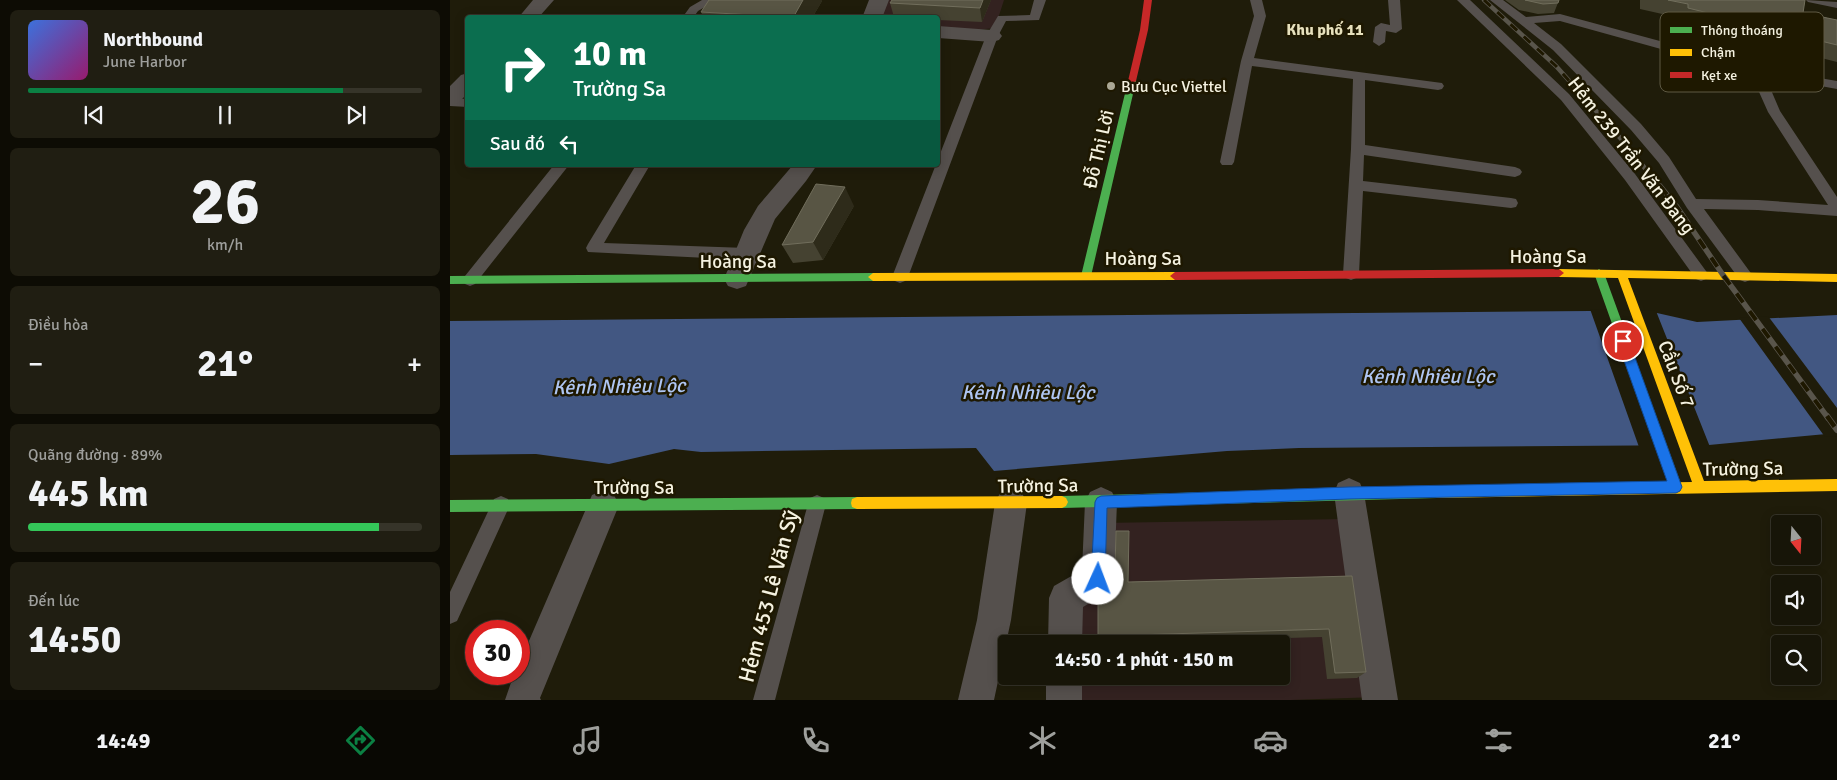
<!DOCTYPE html>
<html lang="vi">
<meta charset="utf-8">
<style>
:root{--surface:#171508;--page:#201e12;--text:#f1f3f6;--muted:#9e9f9c;--line:#363429;--accent:#0b8043}
body{margin:0;font-family:Signika,sans-serif;background:var(--page);color:var(--text);height:100vh;display:flex;flex-direction:column;font-size:19px;white-space:nowrap}
*{box-sizing:border-box;margin:0}
p{font-size:16px;color:var(--muted)}
.icon{flex:none;width:28px;height:28px;fill:none;stroke:currentColor;stroke-width:2;stroke-linecap:round;stroke-linejoin:round}
.map{position:relative;flex:1;overflow:hidden}
.sheet{display:flex;flex-direction:column;gap:10px;padding:10px;background:#0d0c04;width:450px}
.sheet>*{flex:none}
.hud{position:absolute;left:15px;top:15px;width:475px;height:152px;border-radius:5px;box-shadow:0 2px 12px #0003,0 0 0 1px var(--line);background:#0b6e4f;color:#fff;overflow:hidden}
.needle{width:32px;rotate:162deg}
.tools{position:absolute;left:1321px;top:515px;display:grid;gap:10px}
.tools a{display:grid;place-items:center;width:50px;height:50px;border-radius:5px;background:var(--surface);box-shadow:0 2px 12px #0003,0 0 0 1px var(--line);font-size:25px}
.speed{position:absolute;left:15px;top:620px;display:flex;gap:10px;font-size:25px;font-weight:700;text-align:center}
.speed>*{display:grid;place-content:center;width:65px;height:65px;border-radius:50%;background:var(--surface);box-shadow:0 2px 12px #0003,0 0 0 1px var(--line);line-height:1}
.speed .limit{border:8px solid #d22;background:#fff;color:#111}
.pin{position:absolute;display:grid;place-items:center;width:42px;height:42px;color:#fff;margin:-21px;border:2px solid #fff;border-radius:50%;box-shadow:0 1px 5px #0007}
.me{position:absolute;width:55px;margin:-28px;rotate:2deg;stroke-linejoin:round;filter:drop-shadow(0 0 4px #0008)}
.turn{display:flex;align-items:center;gap:18px;height:105px;padding:0 25px;font-size:22px}
.turn .icon{width:65px;height:65px;stroke-width:2.5}
.turn b{display:block;font-size:35px;line-height:42px}
.then{display:flex;align-items:center;height:48px;padding:0 25px;background:#0003;gap:10px;font-size:19px}
.big{font-size:38px;font-weight:700;line-height:1.1}
.sheet .widget{flex:1;display:flex;flex-direction:column;justify-content:center;gap:8px;min-width:0;padding:0 18px;border-radius:8px;background:var(--page)}
.sheet .dial{align-items:center;gap:0}
.dial b{font-size:65px;line-height:1}
.song{display:flex;align-items:center;gap:15px}
.cover{width:60px;height:60px;border-radius:8px;background:linear-gradient(135deg,hsl(220 70% 55%),hsl(320 70% 35%))}
.played{height:5px;border-radius:2px;background:linear-gradient(90deg,var(--accent) 80%,var(--line) 80%)}
.keys{display:flex;justify-content:space-around;direction:ltr}
.heat{display:flex;justify-content:space-between;align-items:center;font-size:28px;direction:ltr}
.charge{height:8px;border-radius:4px;background:linear-gradient(90deg,#34c759 89%,var(--line) 0)}
.trip{position:absolute;left:548px;top:635px;width:292px;height:50px;border-radius:5px;background:var(--surface);box-shadow:0 2px 12px #0003,0 0 0 1px var(--line);font-weight:700;line-height:50px;text-align:center}
.tabs{display:flex;height:80px;justify-content:space-around;align-items:center;background:#090803;color:var(--muted)}
.tabs .icon{width:35px;height:35px}
.tabs .active{color:var(--accent)}
.tabs b{font-size:22px;color:var(--text)}
main{display:flex;flex:1;min-height:0}
.map>svg:first-child{display:block}
</style>
<main>
<section class="sheet">
<div class="widget">
<div class="song"><i class="cover"></i><div><b>Northbound</b><p>June Harbor</p></div></div>
<div class="played"></div>
<div class="keys"><svg class="icon" aria-label="previous" viewBox="0 0 24 24"><path d="M18 5L8 12l10 7zM5 5v14"/></svg><svg class="icon" aria-label="pause" viewBox="0 0 24 24"><path d="M8 5v14M16 5v14"/></svg><svg class="icon" aria-label="next" viewBox="0 0 24 24"><path d="M6 5l10 7-10 7zM19 5v14"/></svg></div>
</div>
<div class="widget dial"><b>26</b><p>km/h</p></div>
<div class="widget"><p>Điều hòa</p>
<div class="heat"><a>−</a><b class="big">21°</b><a>+</a></div>
</div>
<div class="widget"><p>Quãng đường · 89%</p><b class="big">445 km</b><div class="charge"></div></div>
<div class="widget"><p>Đến lúc</p><b class="big">14:50</b></div>
</section>
<div class="map">
<svg width="1387" height="700" viewBox="0 0 1387 700">
<rect width="100%" height="100%" fill="#1f1c0a"/>
<path fill="#332220" d="M435 0H554L545 28 516 31 488 29V18H426Z
M898 519 927 697 841 700H624V676H831V644H625L651 523Z"/>
<path fill="#425782" d="M1141 311 1207 313 1247 322 1387 315V433L1259 445 849 448 777 451 544 471 526 448 251 452 224 449 159 464 86 454 0 455V321Z"/>
<path fill="#1f1c0a" d="M1140 309 1206 311 1260 447H1189Z
M1318 316 1387 408V436L1375 437 1289 318Z"/>
<g fill="none" stroke-linecap="round" stroke-linejoin="round">
<path fill="#55504d" fill-rule="evenodd" d="M252 0H267L248 11 243 18H232L240 7Z
M584 0H596L589 20 556 21 548 36 458 277 455 281 450 283 445 281 442 277 536 36 548 16 580 15Z
M800 0H812L816 16 804 58 992 83 994 86 992 89 988 90 915 80V145L1065 167 1070 169 1072 172 1070 175 1065 177 914 155 913 181 1061 198 1066 199 1068 203 1066 207 1061 208 913 191 909 274 906 278 901 280 896 278 893 274 901 149 903 79 802 66 784 162 782 165H772L770 162 791 61 804 16Z
M938 0H950L952 29 946 33 936 31 935 42 929 46 923 42 925 27 931 23 940 25Z
M1007 0H1020L1119 94 1185 174 1256 271 1259 275 1256 279 1251 281 1246 279 1175 180 1111 100Z
M1040 0H1053L1076 17 1110 14 1306 67 1387 81V89L1315 76 1330 111 1387 197V216L1308 210 1254 209 1303 276 1300 280 1295 282 1290 280 1237 208 1209 163 1181 130 1103 50ZM1110 21 1301 74 1318 112 1378 205 1308 200 1246 199 1219 157 1191 124 1111 44 1084 23Z
M1356 0 1387 2V8L1358 2Z
M0 98 18 99V107L0 106Z
M104 165H119L25 284 20 286 15 284 12 280 15 276Z
M186 165H200L154 243 297 248 302 250 304 254 302 258 297 260 138 252 136 248 138 244Z
M367 495 374 498 376 504 325 700H303L358 504 360 498Z
M51 496 58 499 60 505 7 621 0 624V592L44 499Z"/>
<path fill="#55504d" fill-rule="evenodd" d="M83 0H104L88 18H68Z
M419 0H439L432 18H412Z
M488 26 542 30 549 32 552 36 549 40 542 42 488 38Z
M18 73V93L8 103 0 105V86L11 75Z
M343 165H367L356 181 325 219 296 286 287 289 278 286 274 279 294 230 308 206Z
M899 478 910 483 914 493 948 700H912L884 493 888 483Z
M651 487 662 492 667 502 664 579 660 591 633 607 632 644H598L599 598 604 586 632 570 635 502 640 492Z
M561 488 572 493 577 503 561 620 544 700H508L527 620 545 503 550 493Z
M153 490 164 495 169 505 90 698 91 700H55L64 674H69V664L142 495Z
M596 676H632V700H596Z"/>
<path fill="#4caf50" fill-rule="evenodd" d="M682 78 686 81 641 276 636 280 631 276 678 81Z
M1149 269 1154 273 1232 487 1230 491 1226 493 1222 491 1220 487 1144 273Z
M423 273 428 277 423 281 0 284V276Z
M987 486 991 488 993 492 991 496 987 498 612 508 608 506 606 502 608 498 612 496Z
M407 497 412 499 413 503 412 507 407 509 0 512V500Z"/>
<path fill="#ffc107" fill-rule="evenodd" d="M1109 269 1387 274V282L1178 278 1254 481 1387 479V491L987 498 983 496 981 492 983 488 987 486 1242 482 1168 278 1109 277 1104 273Z
M725 272 730 276 725 280 423 281 418 277 423 273Z
M612 496 616 498 618 502 616 506 612 508 407 509 402 507 401 503 402 499 407 497Z"/>
<path fill="#c62828" fill-rule="evenodd" d="M694 0H702L698 30 686 81 682 84 678 81 690 30Z
M1109 269 1114 273 1109 277 725 280 720 276 725 272Z"/>
<defs>
<path id="rail-far2" d="M1034 0 1106 66 1172 140 1211 188"/>
<path id="rail-far1" d="M1210 186 1227 207 1273 275 1378 418"/>
<path id="rail" d="M1377 416 1387 430"/>
</defs>
<use href="#rail-far2" stroke="#59554b" stroke-width="4.5"/>
<use href="#rail-far1" stroke="#59554b" stroke-width="5.5"/>
<use href="#rail" stroke="#59554b" stroke-width="6"/>
<use href="#rail-far2" stroke="#1e1800" stroke-width="3" stroke-dasharray="9" stroke-linecap="butt"/>
<use href="#rail-far1" stroke="#1e1800" stroke-width="4" stroke-dasharray="11" stroke-linecap="butt"/>
<use href="#rail" stroke="#1e1800" stroke-width="4.5" stroke-dasharray="13" stroke-linecap="butt"/>
</g>
<path fill="#454231" d="M259 0H372V1L362 18H254L251 12Z
M442 0H541L532 22 488 20V18L444 17 440 3Z
M1055 0H1109L1104 13 1088 14 1069 10Z
M1190 0H1355L1353 13 1387 20V62L1229 22 1230 18 1190 9Z
M404 206 373 260 343 263 332 245Z
M679 542V582L902 576 916 672 907 678 877 679 872 637 685 642 660 583Z
M647 676H686V681L649 682Z"/>
<path fill="#2e2b1a" d="M353 0H372V1L362 18H345L344 16Z
M533 0H541L532 22 530 8Z
M395 187 404 206 373 260 363 242Z
M679 531V591L678 582Z"/>
<path fill="#585544" stroke="#716e5c" d="M259 0H353L344 16 336 15 335 17 251 12Z
M442 0H533L530 8 440 3Z
M1075 0H1109L1108 3 1093 4Z
M1218 0H1355L1353 13 1387 20V45L1238 8V4Z
M366 184 395 187 363 242 332 245Z
M666 531H679L678 582 902 576 916 672 885 673 879 629 684 635 685 644H648V590L660 583 665 570Z"/>
<path fill="#1a73e8" stroke="#114b97" d="M1173 336 1179 341 1232 487 1230 491 1226 493 899 499 657 508 655 579 653 584 648 586 643 584 641 579 645 502 647 498 651 496 899 487 1217 481 1167 341Z"/>
<circle fill="#aaa795" stroke="#1e1800" stroke-width="2" cx="661" cy="86" r="5"/>
<g text-anchor="middle" stroke-width="5" stroke-linejoin="round" paint-order="stroke">
<g font-size="16" font-weight="bold" fill="#e7e1bd" stroke="#1e1800">
<text x="875" y="35">Khu phố 11</text>
</g>
<g font-size="16" fill="#f5f2e0" stroke="#1e1800" text-anchor="start">
<text x="671" y="92">Bưu Cục Viettel</text>
</g>
<g font-size="19" fill="#f5f2e0" stroke="#1e1800">
<text transform="translate(648 149) rotate(-77)" y="7">Đỗ Thị Lời</text>
<text transform="translate(1182 155) rotate(52)" y="7">Hẻm 239 Trần Văn Đang</text>
<text x="1098" y="263">Hoàng Sa</text>
<text x="693" y="265">Hoàng Sa</text>
<text x="288" y="268">Hoàng Sa</text>
<text transform="translate(1227 374) rotate(69)" y="7">Cầu Số 7</text>
<text transform="translate(1293 468) rotate(-1)" y="7">Trường Sa</text>
<text transform="translate(588 485) rotate(-1)" y="7">Trường Sa</text>
<text x="184" y="494">Trường Sa</text>
</g>
<g font-size="20" font-style="italic" fill="#afc6f3" stroke="#1e1800">
<text x="978" y="383">Kênh Nhiêu Lộc</text>
<text transform="translate(169 386) rotate(-1)" y="7">Kênh Nhiêu Lộc</text>
<text x="578" y="399">Kênh Nhiêu Lộc</text>
</g>
<g font-size="22" fill="#f5f2e0" stroke="#1e1800">
<text transform="translate(318 596) rotate(-75)" y="8">Hẻm 453 Lê Văn Sỹ</text>
</g>
</g>
<rect x="1210" y="12" width="164" height="80" rx="8" fill="#1e1800" stroke="#5e5943" stroke-width="1"/>
<rect x="1220" y="27" width="22" height="6" fill="#4caf50"/>
<rect x="1220" y="49" width="22" height="7" fill="#ffc107"/>
<rect x="1220" y="72" width="22" height="6" fill="#c62828"/>
<g font-size="14" fill="#f5f2e0">
<text x="1251" y="35">Thông thoáng</text>
<text x="1251" y="57">Chậm</text>
<text x="1251" y="80">Kẹt xe</text>
</g>
</svg>
<div class="tools">
<a><svg class="needle" viewBox="-14 -14 28 28"><path d="M0-13l5 13h-10z" fill="#e53935"/><path d="M0 13l5-13h-10z" fill="#9e9f9c"/></svg></a>
<a><svg class="icon" aria-label="sound" viewBox="0 0 24 24"><path d="M4 9h4l5-4v14l-5-4H4zM17 9q2 3 0 6"/></svg></a>
<a><svg class="icon" aria-label="search" viewBox="0 0 24 24"><circle cx="10" cy="10" r="6"/><path d="M15 15l6 6"/></svg></a>
</div>
<div class="speed"><div class="limit">30</div></div>
<div class="pin" style="left:1173px;top:341px;background:#d93025"><svg class="icon" aria-label="arrive" viewBox="0 0 24 24"><path d="M6 21V4h12l-3 4 3 4H6"/></svg></div>
<svg class="me" style="left:648px;top:579px" viewBox="-20 -20 40 40"><circle r="19" fill="#fff"/><path d="M0-13L10 11 0 6-10 11z" fill="#1a73e8"/></svg>
<div class="trip">14:50 · 1 phút · 150 m</div>
<div class="hud">
<div class="turn"><svg class="icon" aria-label="right" viewBox="0 0 24 24"><path d="M7 20v-9h11M14 6l5 5-5 5"/></svg><div><b>10 m</b>Trường Sa</div></div>
<div class="then">Sau đó<svg class="icon" aria-label="left" viewBox="0 0 24 24"><path d="M17 20v-9H6M10 6l-5 5 5 5"/></svg></div>
</div>
</div>
</main>
<nav class="tabs">
<b>14:49</b>
<svg class="icon active" aria-label="directions" viewBox="0 0 24 24"><path d="M12 3l9 9-9 9-9-9zM9 14v-3h6M13 9l2 2-2 2"/></svg>
<svg class="icon" aria-label="music" viewBox="0 0 24 24"><path d="M9 18V5l10-2v13"/><circle cx="6" cy="18" r="3"/><circle cx="16" cy="16" r="3"/></svg>
<svg class="icon" aria-label="phone" viewBox="0 0 24 24"><path d="M5 4h4l2 5-3 2q2 4 5 5l2-3 5 2v4C11 20 4 13 5 4z"/></svg>
<svg class="icon" aria-label="climate" viewBox="0 0 24 24"><path d="M12 3v18M4 7l16 10M4 17L20 7"/></svg>
<svg class="icon" aria-label="car" viewBox="0 0 24 24"><path d="M5 17H2v-5l4-1 3-4h7l3 4 3 1v5h-3M9 17h6M6 11h13"/><circle cx="7" cy="17" r="2"/><circle cx="17" cy="17" r="2"/></svg>
<svg class="icon" aria-label="filters" viewBox="0 0 24 24"><path d="M4 7h16M4 17h16"/><circle cx="9" cy="7" r="2"/><circle cx="15" cy="17" r="2"/></svg>
<b>21°</b>
</nav>
